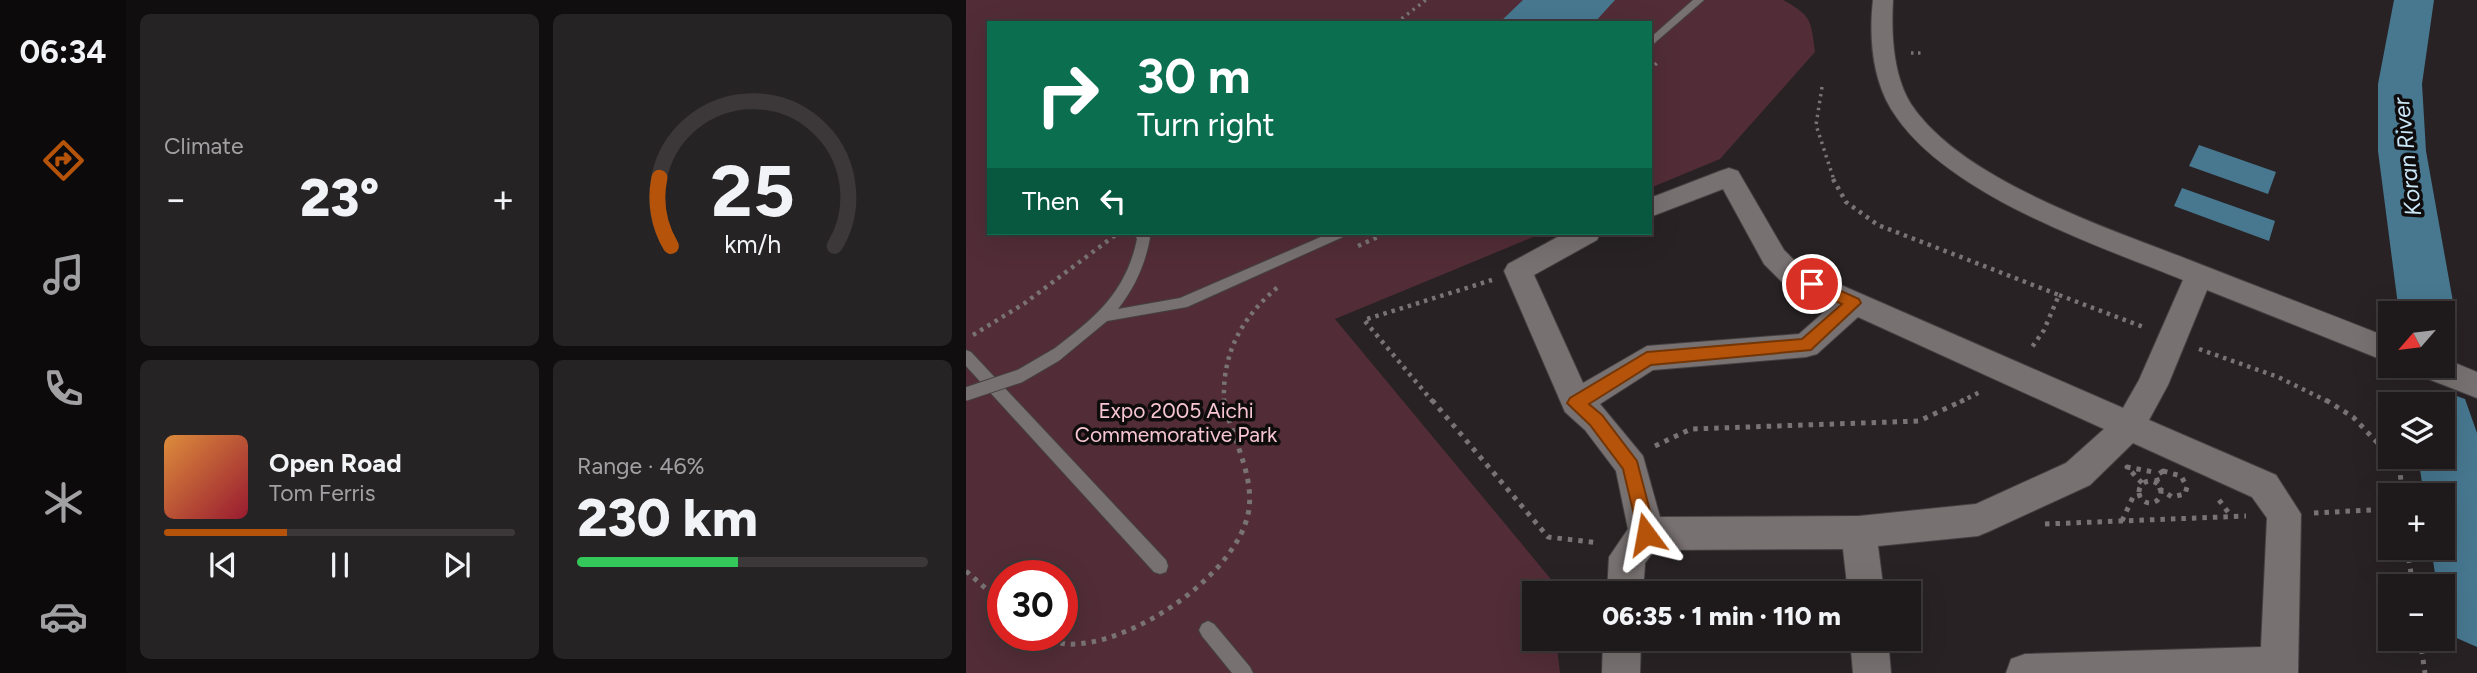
<!DOCTYPE html>
<meta charset="utf-8">
<style>
:root{--surface:#1e1a1b;--page:#262324;--text:#f1f3f6;--muted:#a1a1a3;--line:#3c383a;--accent:#b45309}
body{margin:0;font-family:Figtree,sans-serif;background:var(--page);color:var(--text);height:100vh;display:flex;flex-direction:column;font-size:26px;white-space:nowrap}
*{box-sizing:border-box;margin:0}
p{font-size:23px;color:var(--muted)}
.icon{flex:none;width:38px;height:38px;fill:none;stroke:currentColor;stroke-width:2;stroke-linecap:round;stroke-linejoin:round}
.map{position:relative;flex:1;overflow:hidden}
.drawer{display:flex;flex-direction:column;gap:14px;padding:14px;background:#100e0f;width:840px}
.drawer>*{flex:none}
.guide{position:absolute;left:21px;top:21px;width:665px;height:214px;border-radius:0px;box-shadow:0 7px 28px #0002,0 0 0 2px var(--line);background:#0b6e4f;color:#fff;overflow:hidden}
.needle{width:46px;rotate:242deg}
.buttons{position:absolute;left:1412px;top:301px;display:grid;gap:14px}
.buttons a{display:grid;place-items:center;width:77px;height:77px;border-radius:0px;background:var(--surface);box-shadow:0 7px 28px #0002,0 0 0 2px var(--line);font-size:35px}
.speed{position:absolute;left:21px;top:560px;display:flex;gap:14px;font-size:35px;font-weight:700;text-align:center}
.speed>*{display:grid;place-content:center;width:91px;height:91px;border-radius:50%;background:var(--surface);box-shadow:0 7px 28px #0002,0 0 0 2px var(--line);line-height:1}
.speed .limit{border:10px solid #d22;background:#fff;color:#111}
.pin{position:absolute;display:grid;place-items:center;width:60px;height:60px;color:#fff;margin:-30px;border:4px solid #fff;border-radius:50%;box-shadow:0 2px 7px #0007}
.me{position:absolute;width:77px;margin:-38px;rotate:347deg;stroke-linejoin:round;filter:drop-shadow(0 0 5px #0008)}
.turn{display:flex;align-items:center;gap:24px;height:147px;padding:0 35px;font-size:32px}
.turn .icon{width:91px;height:91px;stroke-width:2.5}
.turn b{display:block;font-size:49px;line-height:60px}
.then{display:flex;align-items:center;height:66px;padding:0 35px;background:#0003;gap:14px;font-size:26px}
.big{font-size:52px;font-weight:800;line-height:1.1}
.drawer .widget{flex:1;display:flex;flex-direction:column;justify-content:center;gap:10px;min-width:0;padding:0 24px;border-radius:10px;background:var(--page)}
.drawer .dial{align-items:center;gap:0}
.dial svg{height:182px;overflow:visible;fill:none;stroke:var(--line);stroke-width:7;stroke-linecap:round;text-anchor:middle}
.dial text{fill:var(--text);stroke:none}
.song{display:flex;align-items:center;gap:21px}
.cover{width:84px;height:84px;border-radius:10px;background:linear-gradient(135deg,hsl(30 70% 55%),hsl(350 70% 35%))}
.played{height:7px;border-radius:4px;background:linear-gradient(90deg,var(--accent) 35%,var(--line) 35%)}
.keys{display:flex;justify-content:space-around;direction:ltr}
.heat{display:flex;justify-content:space-between;align-items:center;font-size:38px;direction:ltr}
.charge{height:10px;border-radius:5px;background:linear-gradient(90deg,#34c759 46%,var(--line) 0)}
.drawer .tiles{flex:1;display:grid;gap:14px;grid-template-columns:repeat(2,1fr)}
.trip{position:absolute;left:556px;top:581px;width:399px;height:70px;border-radius:0px;background:var(--surface);box-shadow:0 7px 28px #0002,0 0 0 2px var(--line);font-weight:800;line-height:70px;text-align:center}
main{display:flex;flex:1;min-height:0}
.tabs{display:flex;flex-direction:column;width:126px;justify-content:space-around;align-items:center;background:#0c0a0b;color:var(--muted)}
.tabs .icon{width:49px;height:49px}
.tabs .active{color:var(--accent)}
.tabs b{font-size:32px;color:var(--text)}
.map>svg:first-child{display:block}
</style>
<main>
<nav class="tabs">
<b>06:34</b>
<svg class="icon active" aria-label="directions" viewBox="0 0 24 24"><path d="M12 3l9 9-9 9-9-9zM9 14v-3h6M13 9l2 2-2 2"/></svg>
<svg class="icon" aria-label="music" viewBox="0 0 24 24"><path d="M9 18V5l10-2v13"/><circle cx="6" cy="18" r="3"/><circle cx="16" cy="16" r="3"/></svg>
<svg class="icon" aria-label="phone" viewBox="0 0 24 24"><path d="M5 4h4l2 5-3 2q2 4 5 5l2-3 5 2v4C11 20 4 13 5 4z"/></svg>
<svg class="icon" aria-label="climate" viewBox="0 0 24 24"><path d="M12 3v18M4 7l16 10M4 17L20 7"/></svg>
<svg class="icon" aria-label="car" viewBox="0 0 24 24"><path d="M5 17H2v-5l4-1 3-4h7l3 4 3 1v5h-3M9 17h6M6 11h13"/><circle cx="7" cy="17" r="2"/><circle cx="17" cy="17" r="2"/></svg>
</nav>
<section class="drawer">
<div class="tiles">
<div class="widget"><p>Climate</p>
<div class="heat"><a>−</a><b class="big">23°</b><a>+</a></div>
</div>
<div class="widget dial"><svg viewBox="0 0 100 80">
<path d="M14 69A42 42 0 1 1 86 69"/>
<path d="M14 69A42 42 0 0 1 9 39" stroke="#b45309"/>
<text x="50" y="56" font-size="32" font-weight="700">25</text>
<text x="50" y="72" font-size="11">km/h</text>
</svg></div>
<div class="widget">
<div class="song"><i class="cover"></i><div><b>Open Road</b><p>Tom Ferris</p></div></div>
<div class="played"></div>
<div class="keys"><svg class="icon" aria-label="previous" viewBox="0 0 24 24"><path d="M18 5L8 12l10 7zM5 5v14"/></svg><svg class="icon" aria-label="pause" viewBox="0 0 24 24"><path d="M8 5v14M16 5v14"/></svg><svg class="icon" aria-label="next" viewBox="0 0 24 24"><path d="M6 5l10 7-10 7zM19 5v14"/></svg></div>
</div>
<div class="widget"><p>Range · 46%</p><b class="big">230 km</b><div class="charge"></div></div>
</div>
</section>
<div class="map">
<svg width="1511" height="673" viewBox="0 0 1511 673">
<rect width="100%" height="100%" fill="#282224"/>
<path fill="#522d37" fill-rule="evenodd" d="M0 0H817C846 16 845 20 849 52L754 159 684 188V23H23V233H577L369 319 584 578 586 593H569V639H590L594 673H0ZM37 576H96V635H37Z"/>
<path fill="#477890" d="M557 0H649L628 23H533Z
M1233 145 1310 172 1302 194 1223 166Z
M1216 188 1309 221 1303 241 1208 206Z"/>
<g fill="none" stroke-linecap="round" stroke-linejoin="round">
<path fill="#477890" fill-rule="evenodd" d="M1428 0H1468L1456 84 1460 151 1489 313 1481 329 1477 330V313H1433L1412 151V84Z
M1477 391 1499 399 1511 433V647L1486 636 1477 616V586H1471L1465 548H1477V495H1458L1452 457H1477V404H1453L1455 399Z"/>
<defs>
<path id="service" d="M727 0H738L684 47V38Z
M168 233H181L184 238C179 265 169 287 152 309L214 298 364 233H381L379 236 221 307 141 321 95 359H85L83 355 85 351C128 319 160 293 171 239Z
M0 350 5 352 200 560 202 566 200 572 194 574 188 572 0 366Z
M242 621 248 624 284 667 287 673H266L236 636 233 630 236 624Z"/>
<path id="minor" d="M907 0H927C925 33 927 75 945 104 996 181 1143 228 1226 261 1292 287 1358 312 1424 338V363L1241 290 1202 385 1183 420 1310 475 1335 514 1332 673H1040L1045 659 1059 654 1295 647 1301 518 1286 497 1167 443 1124 485 1024 531 1012 536 912 546 918 593H882L877 549 689 550 679 563 677 593H641L643 557 662 529 650 471 619 430 599 412 538 271 542 264 599 233H634L631 240 568 275 617 383 681 346 833 334 866 305 816 282 798 264 757 189 684 217V198L754 171 763 168 772 171 818 250 836 268 1157 408 1173 380 1217 280C1128 244 977 194 925 109 906 77 903 36 907 0ZM892 317 1138 429 1100 463 1010 504 893 516 694 517 677 456 634 404 687 370 840 357 851 354Z
M1477 358 1511 372V398L1452 375 1448 366H1477Z
M637 639H675L674 673H636Z
M884 639H922L925 673H887Z"/>
</defs>
<use href="#service" stroke="#454142" stroke-width="2"/>
<use href="#minor" stroke="#454142" stroke-width="2"/>
<path stroke="#797375" stroke-width="3.5" stroke-dasharray="2.5 4.5" stroke-linecap="butt" d="M430 23 460 0
M945 53H958
M684 70 693 61
M856 87 850 125 868 180"/>
<path stroke="#797375" stroke-width="4.5" stroke-dasharray="3.5 5" stroke-linecap="butt" d="M867 179 880 202 912 225 1093 295 1078 330 1064 350
M392 246 420 233
M1093 295 1180 328
M7 335 59 303 152 233
M1233 349 1312 377 1363 402
M258 402C256 352 276 317 313 286
M467 402 398 320 526 280
M994 402 1016 391"/>
<path stroke="#797375" stroke-width="5" stroke-dasharray="4.5 6" stroke-linecap="butt" d="M466 400 582 537 633 543
M1360 400 1387 417 1424 456
M689 446 725 429 953 421 998 400
M1425 457 1434 470 1436 495
M1197 471 1215 476 1221 487 1219 494 1206 497 1194 489 1190 476Z
M1173 492a11 11 0 1 1 22 0a11 11 0 1 1-22 0Z
M1176 483 1161 467 1187 472
M1253 500 1265 516
M1348 513 1424 509
M1156 521 1167 497 1175 495
M1079 524 1280 516
M1441 548 1447 586
M0 571 37 604
M75 635C83 638 92 643 100 644 163 648 274 574 283 509 288 473 264 434 258 400
M1454 639 1459 673"/>
<use href="#service" fill="#787172" fill-rule="evenodd"/>
<use href="#minor" fill="#787172" fill-rule="evenodd"/>
<defs>
<path id="service-bridge" d="M0 394 54 376 90 355"/>
</defs>
<use href="#service-bridge" stroke="#454142" stroke-width="15" stroke-linecap="butt"/>
<use href="#service-bridge" stroke="#787172" stroke-width="13"/>
</g>
<path fill="#b45309" stroke="#753606" stroke-width="2" d="M846 278 893 299 895 303 845 350 685 365 623 404 636 415 671 461 690 534 687 540 680 542 674 540 657 469 624 425 601 403 604 398 681 352 836 339 876 304 841 288 839 284Z"/>
<g text-anchor="middle" stroke-width="7" stroke-linejoin="round" paint-order="stroke">
<g font-size="21" fill="#f7c6d2" stroke="#0f0c0d">
<text x="210" y="418">Expo 2005 Aichi<tspan x="210" dy="24">Commemorative Park</tspan></text>
</g>
<g font-size="23" font-style="italic" fill="#cae8f8" stroke="#0f0c0d">
<text transform="translate(1441 157) rotate(-96)" y="8">Koran River</text>
</g>
</g>
</svg>
<div class="buttons">
<a><svg class="needle" viewBox="-14 -14 28 28"><path d="M0-13l5 13h-10z" fill="#e53935"/><path d="M0 13l5-13h-10z" fill="#a1a1a3"/></svg></a>
<a><svg class="icon" aria-label="layers" viewBox="0 0 24 24"><path d="M12 4l9 5-9 5-9-5zM3 14l9 5 9-5"/></svg></a>
<a>+</a>
<a>−</a>
</div>
<div class="speed"><div class="limit">30</div></div>
<div class="pin" style="left:846px;top:284px;background:#d93025"><svg class="icon" aria-label="arrive" viewBox="0 0 24 24"><path d="M6 21V4h12l-3 4 3 4H6"/></svg></div>
<svg class="me" style="left:680px;top:534px" viewBox="-20 -20 40 40"><path d="M0-17L14 15 0 8-14 15z" fill="#b45309" stroke="#fff" stroke-width="4"/></svg>
<div class="trip">06:35 · 1 min · 110 m</div>
<div class="guide">
<div class="turn"><svg class="icon" aria-label="right" viewBox="0 0 24 24"><path d="M7 20v-9h11M14 6l5 5-5 5"/></svg><div><b>30 m</b>Turn right</div></div>
<div class="then">Then<svg class="icon" aria-label="left" viewBox="0 0 24 24"><path d="M17 20v-9H6M10 6l-5 5 5 5"/></svg></div>
</div>
</div>
</main>
